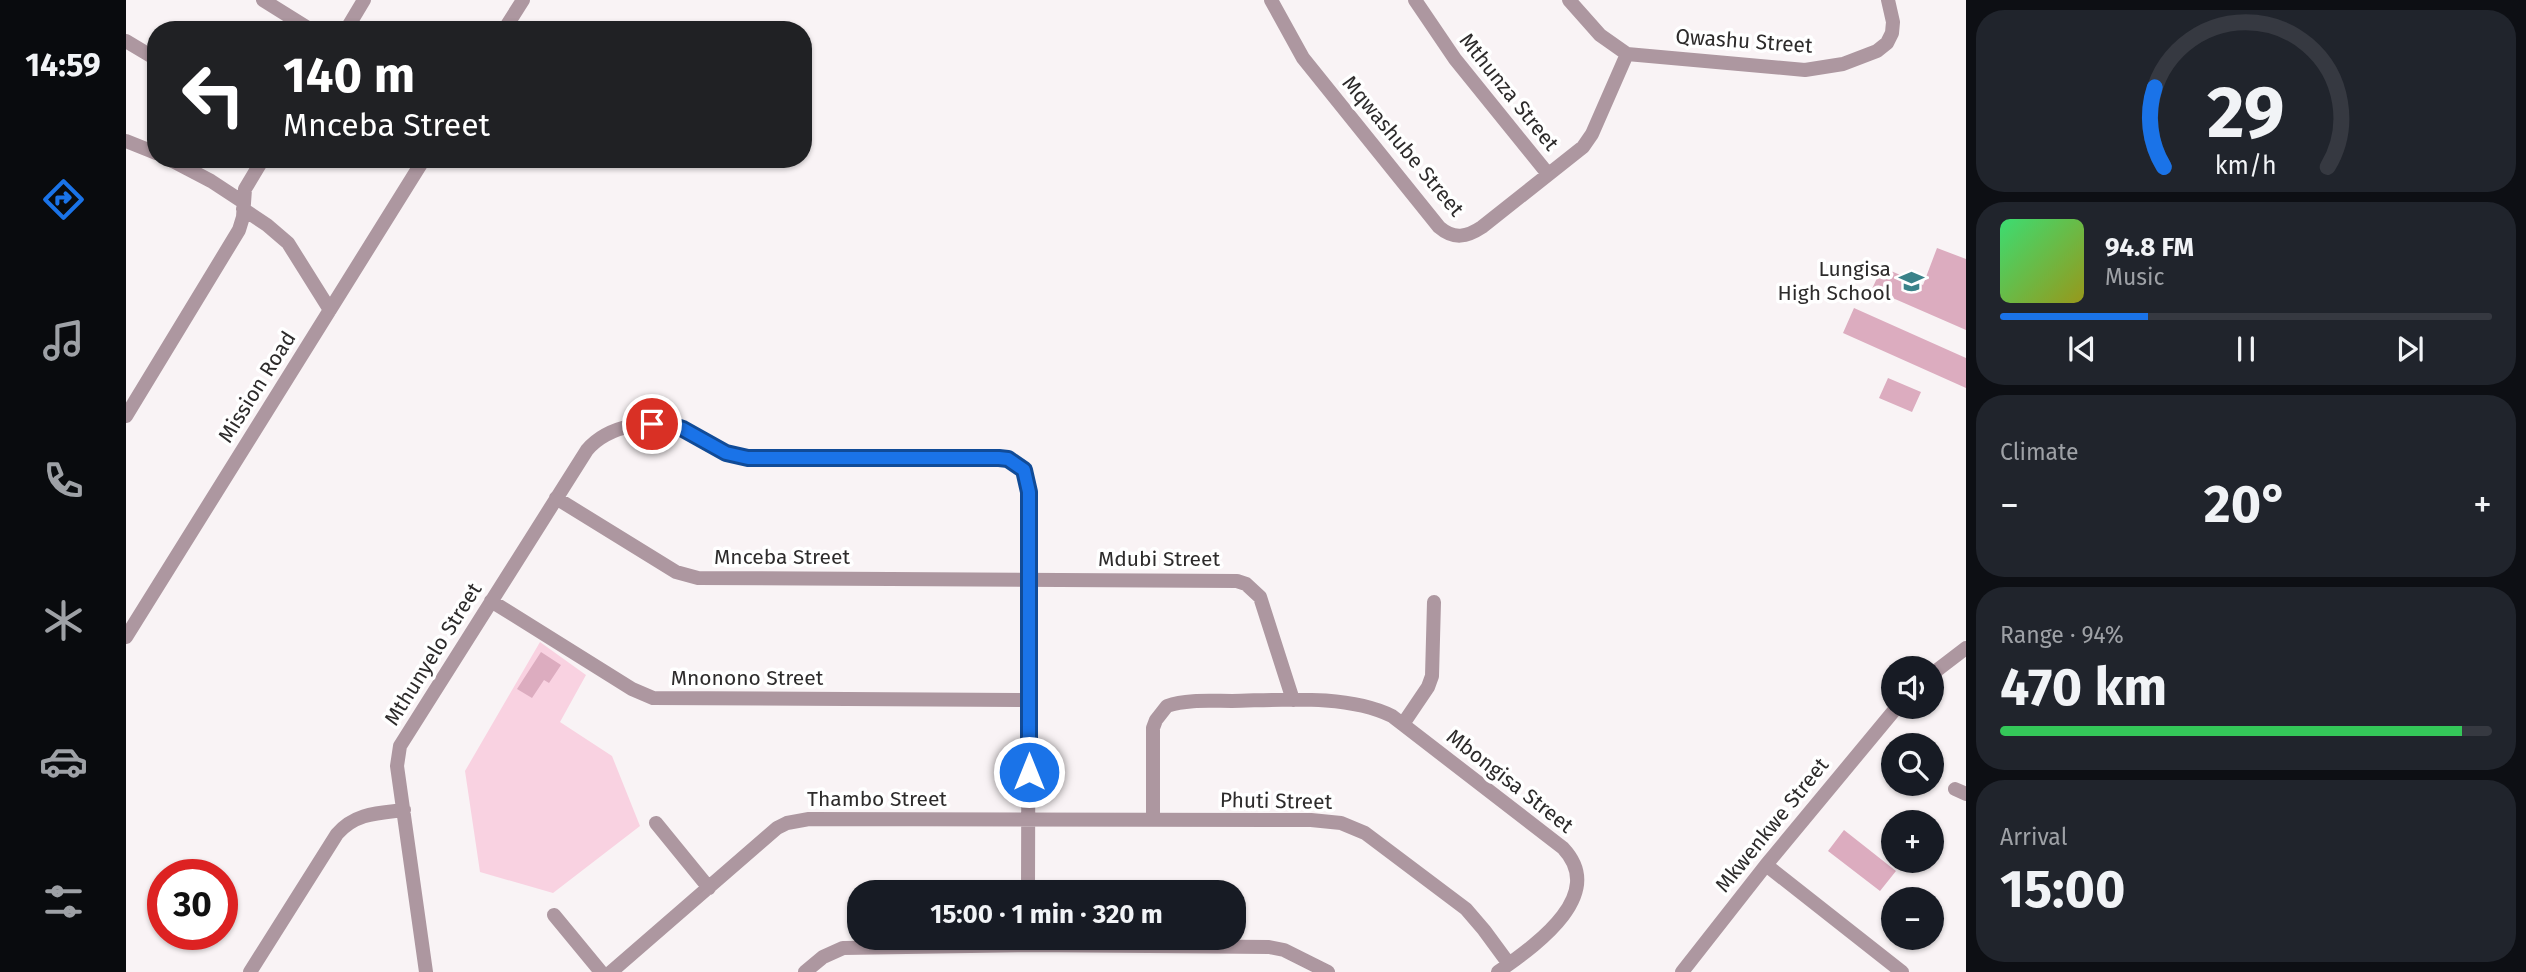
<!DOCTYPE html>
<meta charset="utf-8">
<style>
:root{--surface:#171b24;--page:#20242c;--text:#f1f3f6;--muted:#9ea1a6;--line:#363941;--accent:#1a73e8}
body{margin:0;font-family:"Fira Sans",sans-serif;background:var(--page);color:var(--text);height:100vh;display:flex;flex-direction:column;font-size:26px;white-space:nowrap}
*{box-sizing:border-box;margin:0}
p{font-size:23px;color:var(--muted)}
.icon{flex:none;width:38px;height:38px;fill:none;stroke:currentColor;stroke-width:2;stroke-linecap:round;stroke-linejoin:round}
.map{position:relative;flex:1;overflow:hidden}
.drawer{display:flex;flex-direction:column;gap:10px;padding:10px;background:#0d0f14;width:560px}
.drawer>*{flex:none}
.hud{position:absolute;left:21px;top:21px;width:665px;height:147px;border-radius:28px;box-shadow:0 2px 5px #0004;background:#202124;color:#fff;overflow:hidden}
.controls{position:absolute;left:1755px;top:656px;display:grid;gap:14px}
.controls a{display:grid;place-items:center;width:63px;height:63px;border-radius:50%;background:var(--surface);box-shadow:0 2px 5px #0004;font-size:35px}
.speed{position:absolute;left:21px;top:859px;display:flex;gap:14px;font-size:35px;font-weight:700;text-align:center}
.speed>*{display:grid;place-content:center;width:91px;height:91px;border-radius:50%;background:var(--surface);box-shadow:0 2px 5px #0004;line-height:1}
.speed .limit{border:10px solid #d22;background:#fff;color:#111}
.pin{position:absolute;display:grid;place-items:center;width:60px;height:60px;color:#fff;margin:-30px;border:4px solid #fff;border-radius:50%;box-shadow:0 2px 7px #0007}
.me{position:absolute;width:77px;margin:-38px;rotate:0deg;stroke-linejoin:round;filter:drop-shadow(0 0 5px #0008)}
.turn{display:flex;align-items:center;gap:24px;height:147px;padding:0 21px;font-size:32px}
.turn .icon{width:91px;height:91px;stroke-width:2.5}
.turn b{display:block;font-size:49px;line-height:60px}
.big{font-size:52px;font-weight:700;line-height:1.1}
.drawer .widget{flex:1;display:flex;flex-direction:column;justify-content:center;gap:10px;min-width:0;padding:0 24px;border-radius:28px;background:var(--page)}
.drawer .dial{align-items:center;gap:0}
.dial svg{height:182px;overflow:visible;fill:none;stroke:var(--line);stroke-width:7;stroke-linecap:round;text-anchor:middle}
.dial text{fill:var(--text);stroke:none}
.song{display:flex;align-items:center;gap:21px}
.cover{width:84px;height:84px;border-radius:10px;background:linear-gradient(135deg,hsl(140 70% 55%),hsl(60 70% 35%))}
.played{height:7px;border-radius:4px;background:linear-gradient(90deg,var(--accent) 30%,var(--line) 30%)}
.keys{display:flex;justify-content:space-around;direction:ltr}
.heat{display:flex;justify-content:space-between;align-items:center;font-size:38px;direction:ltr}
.charge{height:10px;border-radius:5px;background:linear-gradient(90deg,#34c759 94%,var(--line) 0)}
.trip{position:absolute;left:721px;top:880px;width:399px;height:70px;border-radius:28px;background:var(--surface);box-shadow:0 2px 5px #0004;font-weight:700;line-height:70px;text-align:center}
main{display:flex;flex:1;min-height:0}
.dock{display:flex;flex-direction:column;width:126px;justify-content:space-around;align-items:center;background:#090b0e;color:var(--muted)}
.dock .icon{width:49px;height:49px}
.dock .current{color:var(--accent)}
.dock b{font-size:32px;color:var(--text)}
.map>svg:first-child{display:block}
</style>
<main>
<nav class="dock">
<b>14:59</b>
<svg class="icon current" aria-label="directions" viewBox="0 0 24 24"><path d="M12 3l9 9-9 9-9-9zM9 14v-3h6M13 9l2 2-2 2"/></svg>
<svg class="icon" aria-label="music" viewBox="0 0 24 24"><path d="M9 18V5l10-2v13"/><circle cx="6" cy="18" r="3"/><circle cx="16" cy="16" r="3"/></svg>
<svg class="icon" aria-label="phone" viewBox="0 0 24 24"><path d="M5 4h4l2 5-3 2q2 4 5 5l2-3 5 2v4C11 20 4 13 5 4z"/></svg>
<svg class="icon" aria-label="climate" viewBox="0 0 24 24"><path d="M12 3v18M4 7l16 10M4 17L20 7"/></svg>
<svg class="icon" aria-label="car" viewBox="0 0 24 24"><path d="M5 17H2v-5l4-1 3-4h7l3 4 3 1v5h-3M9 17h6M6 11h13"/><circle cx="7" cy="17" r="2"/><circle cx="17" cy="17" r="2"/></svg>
<svg class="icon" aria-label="filters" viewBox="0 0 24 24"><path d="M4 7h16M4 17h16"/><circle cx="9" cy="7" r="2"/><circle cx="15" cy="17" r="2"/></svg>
</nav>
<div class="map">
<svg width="1840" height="972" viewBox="0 0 1840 972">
<rect width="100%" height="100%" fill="#f9f3f5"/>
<path fill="#f9d2e1" d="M414 642 460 675 434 722 486 756 514 826 427 893 354 872 339 771Z"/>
<path fill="#dcacbf" d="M1811 248 1840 259V330L1746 289 1756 267 1797 285Z
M1728 308 1840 358V388L1717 333Z
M1762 378 1795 392 1786 412 1753 398Z
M415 652 435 665 423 683 418 680 406 698 391 689Z
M1718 830 1770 871 1754 891 1702 851Z"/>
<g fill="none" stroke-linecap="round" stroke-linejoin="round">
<path stroke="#ad97a0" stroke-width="14" d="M137 0 185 30
M1145 0 1177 58 1313 227C1328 240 1341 237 1356 227L1457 147 1466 134 1501 54
M1289 0 1329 59 1422 174
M1443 0 1474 35 1501 54 1679 70 1717 64 1751 51 1761 43 1766 33 1767 22 1762 0
M220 30 238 0
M378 30 397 0
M0 41 30 59
M0 141 30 153
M43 159 85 181 117 202
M117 209 141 225 162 243 204 310
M0 416 113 230 117 217 119 189 137 159
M430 498 550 572 572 578 1111 581 1120 584 1134 597 1167 700
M365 601 506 689 527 698 903 700
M0 637 298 159
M1806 674 1840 648
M1277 724 1302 687 1306 676 1308 602
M1829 789 1840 794
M1027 820V728L1030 720 1041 706C1061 699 1085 701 1106 701 1156 700 1221 694 1266 716L1437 848C1482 896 1408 946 1372 972
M530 823 583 888
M1640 865 1776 972
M428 915 475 972
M124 972 211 834C229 813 252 813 278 810
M300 972 271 766 274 746 461 450C481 426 528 416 557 429 580 438 597 455 622 458L873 459C893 461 901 473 903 492L902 892
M485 972 651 828 661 823 683 819 1185 820 1215 823 1239 833 1340 909 1358 930 1383 964
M679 972 697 957 717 948 901 945 1143 947 1158 950 1202 972
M1556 972 1640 865 1771 707"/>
</g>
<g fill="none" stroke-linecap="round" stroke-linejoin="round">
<defs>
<path id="route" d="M526 424H542L557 429 600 453 622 458H873L882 459 898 470 903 492V772"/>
</defs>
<use href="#route" stroke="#114b97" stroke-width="18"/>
<use href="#route" stroke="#1a73e8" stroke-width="12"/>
</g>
<defs>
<symbol id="school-bare" viewBox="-9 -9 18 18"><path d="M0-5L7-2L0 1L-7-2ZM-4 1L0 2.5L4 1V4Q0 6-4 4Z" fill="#3a8289" stroke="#fff" stroke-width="2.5" paint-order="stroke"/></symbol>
</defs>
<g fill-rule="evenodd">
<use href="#school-bare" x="1768" y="264" width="35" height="35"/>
</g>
<g text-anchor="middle" stroke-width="7" stroke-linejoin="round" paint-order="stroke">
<g font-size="21" fill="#2d2b2b" stroke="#fff">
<text transform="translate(1618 41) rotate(4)" y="7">Qwashu Street</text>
<text transform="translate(1383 92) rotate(51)" y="7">Mthunza Street</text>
<text transform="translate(1277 146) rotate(50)" y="7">Mqwashube Street</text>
<text transform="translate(131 387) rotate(-58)" y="7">Mission Road</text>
<text x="656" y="564">Mnceba Street</text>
<text x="1033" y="566">Mdubi Street</text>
<text transform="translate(307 654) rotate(-58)" y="7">Mthunyelo Street</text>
<text x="621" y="685">Mnonono Street</text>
<text transform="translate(1384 781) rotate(38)" y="7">Mbongisa Street</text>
<text x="751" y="806">Thambo Street</text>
<text transform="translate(1150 801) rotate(1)" y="7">Phuti Street</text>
<text transform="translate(1646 825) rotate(-51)" y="7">Mkwenkwe Street</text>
</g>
<g font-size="21" fill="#2d2b2b" stroke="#fff" text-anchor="end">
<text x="1765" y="276">Lungisa<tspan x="1765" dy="24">High School</tspan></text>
</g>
</g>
</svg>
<div class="controls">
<a><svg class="icon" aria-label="sound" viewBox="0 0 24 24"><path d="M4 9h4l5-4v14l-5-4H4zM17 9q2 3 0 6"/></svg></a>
<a><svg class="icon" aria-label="search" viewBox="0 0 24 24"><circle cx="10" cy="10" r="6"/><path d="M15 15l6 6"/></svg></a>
<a>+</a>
<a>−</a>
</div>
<div class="speed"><div class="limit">30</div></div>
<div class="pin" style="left:526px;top:424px;background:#d93025"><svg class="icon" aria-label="arrive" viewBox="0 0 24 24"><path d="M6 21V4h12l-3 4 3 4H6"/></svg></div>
<svg class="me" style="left:903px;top:772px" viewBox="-20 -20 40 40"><circle r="17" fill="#1a73e8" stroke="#fff" stroke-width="3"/><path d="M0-11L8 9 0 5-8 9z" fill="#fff"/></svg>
<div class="trip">15:00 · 1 min · 320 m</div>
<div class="hud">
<div class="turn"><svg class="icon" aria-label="left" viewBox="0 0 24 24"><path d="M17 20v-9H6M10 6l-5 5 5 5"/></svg><div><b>140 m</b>Mnceba Street</div></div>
</div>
</div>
<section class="drawer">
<div class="widget dial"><svg viewBox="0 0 100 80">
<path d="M14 69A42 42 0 1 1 86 69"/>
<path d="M14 69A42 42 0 0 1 10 34" stroke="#1a73e8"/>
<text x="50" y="56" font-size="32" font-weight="700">29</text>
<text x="50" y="72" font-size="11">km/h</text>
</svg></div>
<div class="widget">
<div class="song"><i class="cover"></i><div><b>94.8 FM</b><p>Music</p></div></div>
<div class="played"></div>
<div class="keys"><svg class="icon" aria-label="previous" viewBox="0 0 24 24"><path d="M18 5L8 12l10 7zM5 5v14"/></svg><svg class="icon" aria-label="pause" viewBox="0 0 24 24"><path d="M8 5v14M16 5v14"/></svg><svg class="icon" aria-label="next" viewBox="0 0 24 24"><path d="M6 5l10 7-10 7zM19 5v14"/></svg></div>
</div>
<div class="widget"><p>Climate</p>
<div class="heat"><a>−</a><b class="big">20°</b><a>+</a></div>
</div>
<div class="widget"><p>Range · 94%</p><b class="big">470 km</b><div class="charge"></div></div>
<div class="widget"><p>Arrival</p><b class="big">15:00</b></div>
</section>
</main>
